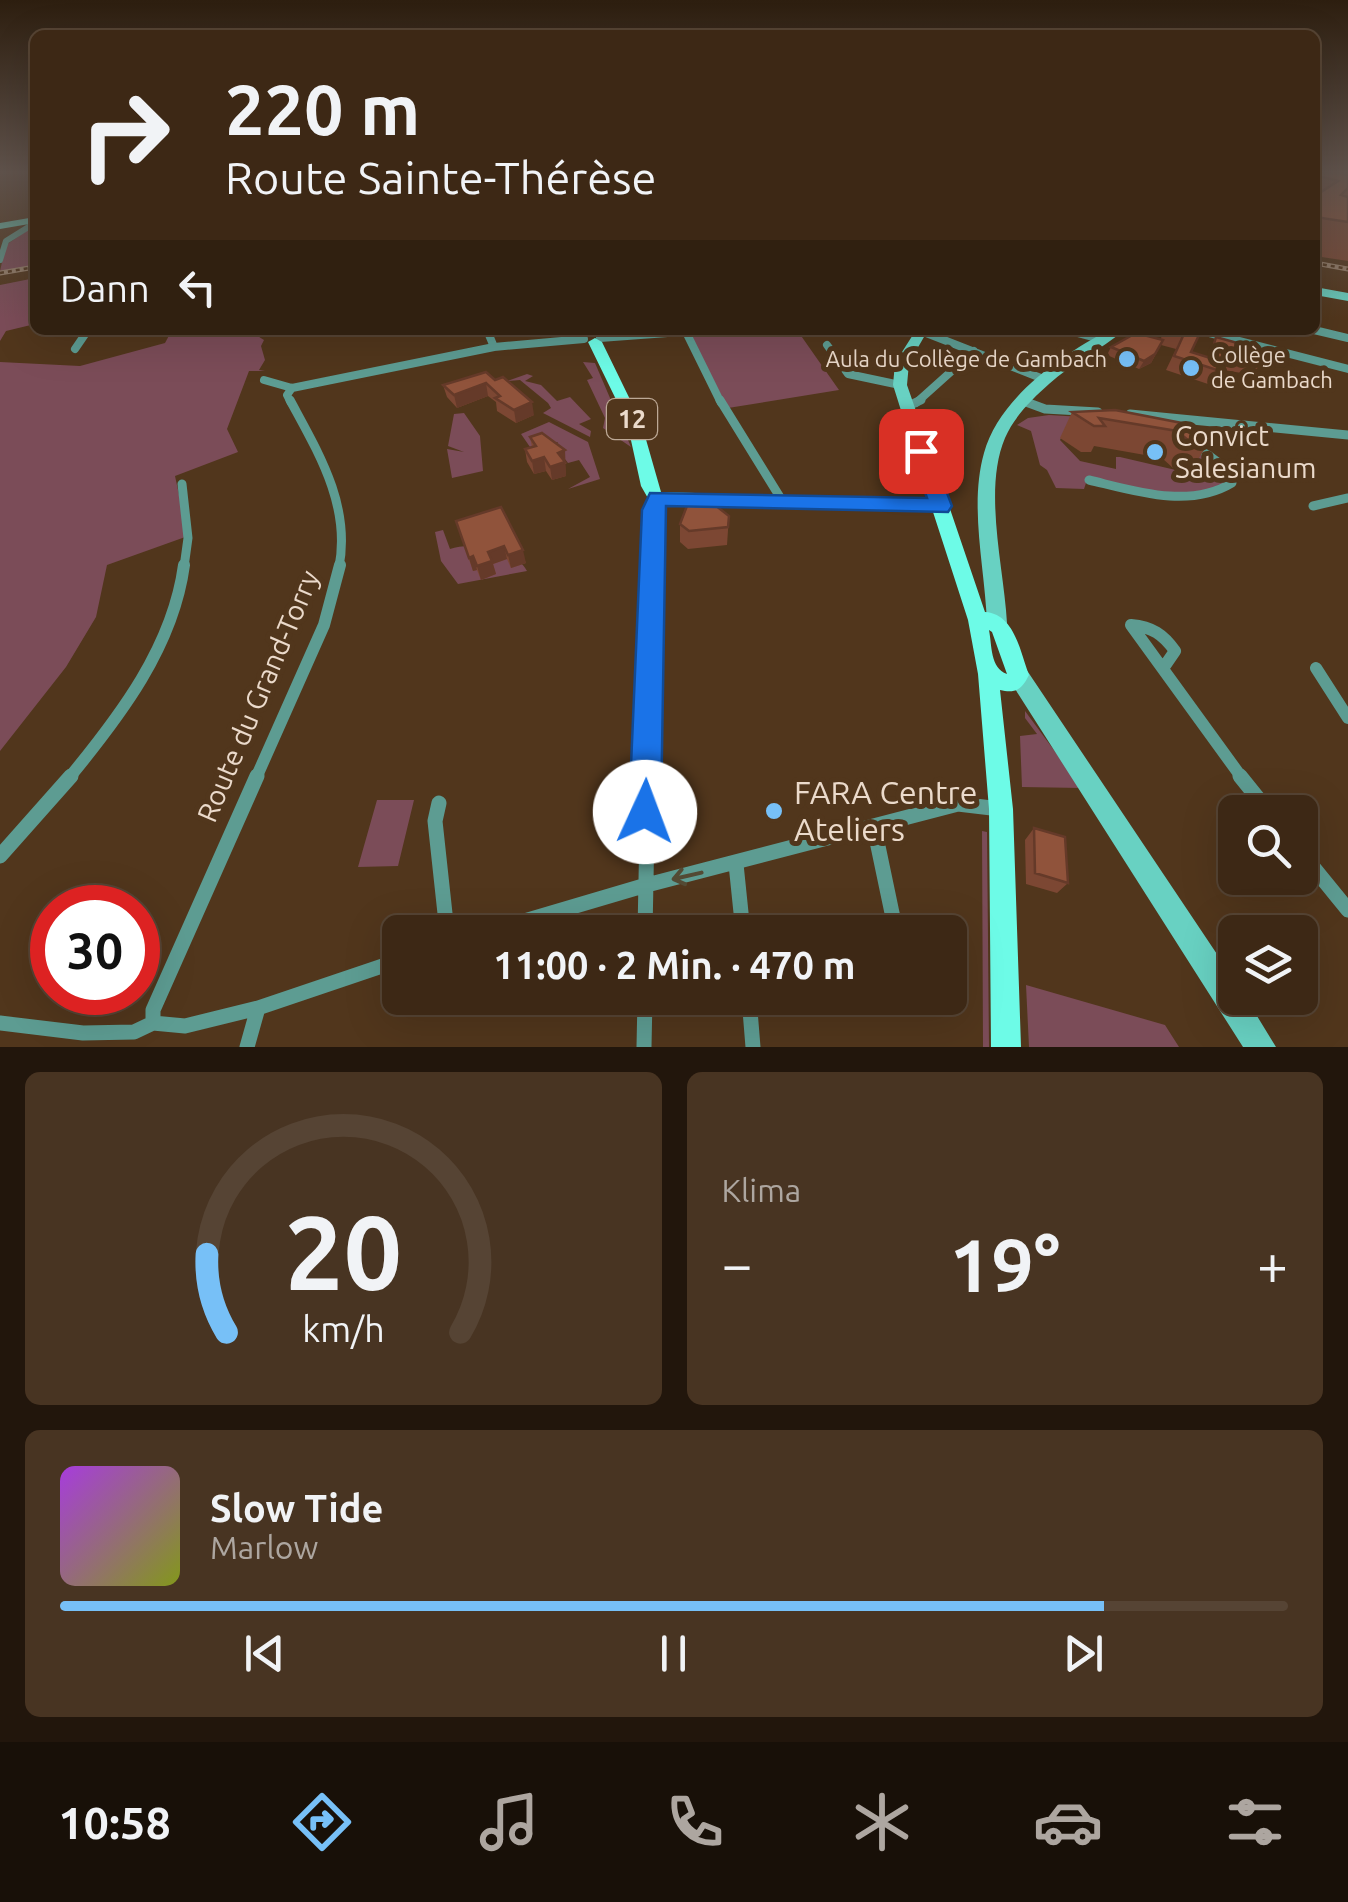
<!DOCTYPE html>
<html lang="de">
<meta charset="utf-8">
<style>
:root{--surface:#3d2815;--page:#483422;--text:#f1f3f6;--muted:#ada6a0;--line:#564434;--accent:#77c0f7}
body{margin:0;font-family:Ubuntu,sans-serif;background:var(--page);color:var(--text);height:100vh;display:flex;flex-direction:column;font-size:38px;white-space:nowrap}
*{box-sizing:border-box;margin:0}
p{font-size:32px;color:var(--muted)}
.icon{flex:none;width:55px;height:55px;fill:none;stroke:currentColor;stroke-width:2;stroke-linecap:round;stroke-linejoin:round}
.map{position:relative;height:1047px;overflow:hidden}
.details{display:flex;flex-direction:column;gap:25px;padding:25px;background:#22160c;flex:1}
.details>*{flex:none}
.guide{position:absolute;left:30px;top:30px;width:1290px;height:305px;border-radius:15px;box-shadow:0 10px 40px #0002,0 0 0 2px var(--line);background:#3d2815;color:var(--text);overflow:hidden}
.tools{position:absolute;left:1218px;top:795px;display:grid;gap:20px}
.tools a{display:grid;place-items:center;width:100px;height:100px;border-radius:15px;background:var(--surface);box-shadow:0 10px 40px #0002,0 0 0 2px var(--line);font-size:50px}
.speed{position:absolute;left:30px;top:885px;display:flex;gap:20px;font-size:50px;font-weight:700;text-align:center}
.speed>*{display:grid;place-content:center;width:130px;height:130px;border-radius:50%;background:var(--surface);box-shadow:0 10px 40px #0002,0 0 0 2px var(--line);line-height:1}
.speed .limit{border:15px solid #d22;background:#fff;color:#111}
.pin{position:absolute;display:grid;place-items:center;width:85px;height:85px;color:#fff;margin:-42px;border-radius:20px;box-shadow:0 5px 15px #0006}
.me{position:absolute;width:110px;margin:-55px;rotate:2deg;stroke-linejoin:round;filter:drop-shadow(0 0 8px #0008)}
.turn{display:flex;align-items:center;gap:35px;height:210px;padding:0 30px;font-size:45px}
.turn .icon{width:130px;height:130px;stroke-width:2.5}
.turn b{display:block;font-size:70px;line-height:85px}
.then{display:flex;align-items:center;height:95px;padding:0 30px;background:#0003;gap:20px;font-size:38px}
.big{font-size:75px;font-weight:700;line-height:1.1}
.details .tile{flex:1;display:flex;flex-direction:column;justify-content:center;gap:15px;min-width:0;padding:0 35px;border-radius:15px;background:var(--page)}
.details .dial{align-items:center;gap:0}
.dial svg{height:260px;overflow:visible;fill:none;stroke:var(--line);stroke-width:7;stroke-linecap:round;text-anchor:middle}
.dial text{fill:var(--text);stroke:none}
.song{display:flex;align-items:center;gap:30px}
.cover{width:120px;height:120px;border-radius:15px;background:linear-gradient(135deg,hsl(280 70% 55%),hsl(70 70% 35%))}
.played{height:10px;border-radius:5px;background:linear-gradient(90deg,var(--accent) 85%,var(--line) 85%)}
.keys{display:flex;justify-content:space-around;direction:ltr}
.heat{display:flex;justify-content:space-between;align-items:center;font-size:55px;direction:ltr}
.details .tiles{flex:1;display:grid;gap:25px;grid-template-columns:1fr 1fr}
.tile:last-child{grid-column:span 2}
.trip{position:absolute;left:382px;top:915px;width:585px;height:100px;border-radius:15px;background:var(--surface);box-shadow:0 10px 40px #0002,0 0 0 2px var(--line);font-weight:700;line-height:100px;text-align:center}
.menu{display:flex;height:160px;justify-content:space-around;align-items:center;background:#181008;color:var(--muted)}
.menu .icon{width:70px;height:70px}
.menu .active{color:var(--accent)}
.menu b{font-size:45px;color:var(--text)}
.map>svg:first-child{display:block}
</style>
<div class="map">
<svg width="1348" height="1047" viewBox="0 0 1348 1047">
<rect width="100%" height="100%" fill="#51361c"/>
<path fill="#7b4c58" d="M35 225V266L0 271 6 245Z
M35 278V324L6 331 0 341V285Z
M172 330H256V335L264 340 261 346 265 360 259 370 265 371H249L227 429 238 452 175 476 188 536 107 565 96 617 66 667 0 751V362L80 366 165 343Z
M751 330H797L839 390 728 408 689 335Z
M583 362 595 363 631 447 603 428 605 418 587 380 593 378Z
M527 374 533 376 525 381 541 385 557 401 570 397 591 419 579 424 591 431 590 437 543 413 551 408 548 403 520 380 507 381Z
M464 413 480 436 483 471 452 478 447 449 464 452 448 446 454 414Z
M1049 415 1185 423V427L1062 436 1060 440 1080 461 1116 469V457H1120L1180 471 1194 470 1197 465 1182 439 1228 473V479C1195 510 1127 486 1088 477L1084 489 1056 488 1047 470 1040 465 1031 431 1017 425 1028 418Z
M549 422 588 442 600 479 568 489 590 477 579 460 568 463 555 446 558 442 530 447 521 434Z
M443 530 450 549C472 541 516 549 527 571L458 584 441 561 435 532Z
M1025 711 1082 788 1022 787 1020 736 1037 734 1025 718Z
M377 800H414L398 866 358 867Z
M982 831 987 832 989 1047H983Z
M1026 985 1165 1025 1179 1047H1029Z"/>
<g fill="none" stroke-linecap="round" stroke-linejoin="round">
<path stroke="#5d9c92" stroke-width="6" d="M0 260 6 241 30 226 35 218"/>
<path stroke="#5d9c92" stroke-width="8" d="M487 330 494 347
M685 330 721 403
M1066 330 1100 339
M1197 330 1348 369
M1314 330 1348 338
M921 331 1046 380
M600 338 708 330
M827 345 848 374 900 385
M75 349 88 330
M264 380 292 388
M292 388 494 347 584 339
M291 403 287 395 292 388
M916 403 974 351"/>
<path stroke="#5d9c92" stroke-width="9" d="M290 400C318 452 351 505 339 567
M720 400 783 502
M1026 402 1045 409 1098 412
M906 407 921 400
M1130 414 1348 435
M1089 480C1135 491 1189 509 1232 483L1231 472 1195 445
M182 484 188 538 184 567
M1313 506 1348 498
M652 567 653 516 658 498"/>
<path stroke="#5d9c92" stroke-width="12" d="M1164 667 1175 651C1163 634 1152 627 1131 625L1242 778
M1316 668 1348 718
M69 778C120 716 173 647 184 565
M256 778 324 625 340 565
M648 778 652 565"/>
<path stroke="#5d9c92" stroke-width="15" d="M1240 776 1269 812
M439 803 435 821 447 932
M874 827 896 932
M1300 851 1348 910
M0 856 71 776
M736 864 743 932
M487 932 643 886 958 804 1000 809
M645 932 648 776
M749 998 753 1047
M914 998 932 1003
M0 1023 83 1033 134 1032 153 1023 185 1026 258 1008 400 960
M153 1023V1010L257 776
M247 1047 258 1008
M644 1047 645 998"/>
<path fill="#68d1c2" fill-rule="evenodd" d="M35 217V223L0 229V223Z
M1315 287 1348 293V301L1315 295Z
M916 330H928L909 363 907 385 949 506 940 512 931 506 893 385 895 363Z
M1109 330H1124C1101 350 1072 363 1049 384 1032 399 1014 417 1005 438 983 490 1004 568 1007 623L1004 629 997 631 990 629 987 623C985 568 969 506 984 453 999 398 1061 355 1109 330Z
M1018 666 1026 669 1235 981V998H1246L1276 1047H1243L1010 681 1007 675 1010 669Z"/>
<path fill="#6dfbe7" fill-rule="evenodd" d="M595 338 602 342 641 422 661 492 940 500 949 506 985 612C1015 614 1020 652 1029 675 1022 689 1016 694 1000 690L1013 809 1021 1047H991L989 809 978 674 968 620 933 512 669 506 649 500 641 486 627 422 588 342ZM989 630 992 632 1007 674C990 668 992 645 989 630Z"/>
<defs>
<path id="rail" d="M1315 263 1348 269
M0 273 35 267"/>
</defs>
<use href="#rail" stroke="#9a846f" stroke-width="5"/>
<use href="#rail" stroke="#51361c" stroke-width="2.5" stroke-dasharray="4" stroke-linecap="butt"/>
</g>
<path fill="#7c4733" d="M1315 173 1348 175V261L1315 256Z
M1165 330H1200L1191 352 1207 357 1216 337 1262 361 1253 375 1224 370 1214 386 1166 370 1176 349 1161 345 1151 363 1139 369 1107 355 1111 347 1160 340Z
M486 372 534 415 516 423 497 411 496 402 488 396 457 408 447 397 443 385Z
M1115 410 1210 441 1193 467 1173 468 1162 458 1094 446 1091 452H1081L1060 438 1072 412Z
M530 437 567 464H565L566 476 552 480 546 471 534 474 527 462 525 449 532 447Z
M501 507 526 563 511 568 507 559 493 564 496 574 481 580 477 570 473 571 456 521Z
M729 516 727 545 688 549 680 542V524Z
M1034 828 1068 883 1057 893 1026 884 1025 840Z"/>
<path fill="#653a29" d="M1163 340 1151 363 1139 369 1144 361Z
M486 383 488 396 457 408 454 395Z
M532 402 534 415 516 423 514 410Z
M565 450 566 476 552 480 550 467 558 453Z
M544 457 546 471 534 474 532 461Z
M504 546 507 559 493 564 496 574 481 580 477 566 488 552Z
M523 550 526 563 511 568 508 555Z
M473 556 477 570 473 571 469 558Z"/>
<path fill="#90533b" stroke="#653a29" stroke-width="2.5" d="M1315 173H1339L1348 175V188L1341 195 1348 197V222L1315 217V196L1338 181 1315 175Z
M1165 330H1200V333L1191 352 1210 358 1216 337 1259 349 1262 361 1229 355 1223 372 1174 356 1183 336Z
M1136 333 1163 340 1155 354 1144 361 1111 347Z
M486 372 495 380 503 377 532 402 514 410 495 398 500 396 486 383 454 395 443 385Z
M1115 410 1192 425 1210 441H1189L1177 431 1099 418 1105 426H1094L1072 412Z
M542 433 565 450 558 453 565 462 550 467 544 457 532 461 525 449 536 446 530 437Z
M690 498H706L729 516 728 527 689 531 680 524Z
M501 507 523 550 508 555 504 546 488 552 492 561 477 566 473 556 469 558 456 521Z
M1034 828 1065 837 1068 883 1035 873Z"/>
<defs><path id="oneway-shaft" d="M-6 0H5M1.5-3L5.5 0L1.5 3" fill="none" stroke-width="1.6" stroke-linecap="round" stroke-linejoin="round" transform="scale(2.5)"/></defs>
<use stroke="#534a34" href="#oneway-shaft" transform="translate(687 876) rotate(167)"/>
<linearGradient id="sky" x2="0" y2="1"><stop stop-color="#2d1e0f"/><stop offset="0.54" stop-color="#5f524b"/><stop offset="1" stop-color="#5f524b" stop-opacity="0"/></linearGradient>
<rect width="1348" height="319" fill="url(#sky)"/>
<path fill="#1a73e8" stroke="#114b97" stroke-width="2.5" d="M921 445 931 451 952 506 948 512 666 506 661 812 656 823 645 828 634 823 629 812 642 510 650 493 927 498 911 451Z"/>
<g fill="#77c0f7" stroke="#51361c" stroke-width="4">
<circle cx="1127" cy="359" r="10"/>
<circle cx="1191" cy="368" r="10"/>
<circle cx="1155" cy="452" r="10"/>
<circle cx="774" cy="811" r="10"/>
</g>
<g text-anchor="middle" stroke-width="10" stroke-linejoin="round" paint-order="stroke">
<g font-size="22" fill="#ebdacb" stroke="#51361c" text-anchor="start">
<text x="1211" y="363">Collège<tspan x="1211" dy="25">de Gambach</tspan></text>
<text x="1107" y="367" text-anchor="end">Aula du Collège de Gambach</text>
</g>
<rect fill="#51361c" stroke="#bda996" stroke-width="2.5" x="607" y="399" width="50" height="40" rx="8"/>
<g font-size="25" font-weight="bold" fill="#ebdacb">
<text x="632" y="428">12</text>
</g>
<g font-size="28" fill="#ebdacb" stroke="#51361c" text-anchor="start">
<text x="1175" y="446">Convict<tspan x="1175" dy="32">Salesianum</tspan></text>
</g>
<g font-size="28" fill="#ebdacb" stroke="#51361c">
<text transform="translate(258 696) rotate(-67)" y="10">Route du Grand-Torry</text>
</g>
<g font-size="32" fill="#ebdacb" stroke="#51361c" text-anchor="start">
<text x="794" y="804">FARA Centre<tspan x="794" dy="37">Ateliers</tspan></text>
</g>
</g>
</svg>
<div class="tools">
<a><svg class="icon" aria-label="search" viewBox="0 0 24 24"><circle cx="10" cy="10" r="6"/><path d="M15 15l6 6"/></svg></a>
<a><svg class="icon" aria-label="layers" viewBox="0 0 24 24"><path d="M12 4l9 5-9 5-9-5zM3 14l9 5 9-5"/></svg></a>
</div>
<div class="speed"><div class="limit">30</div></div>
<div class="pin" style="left:921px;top:451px;background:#d93025"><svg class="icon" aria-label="arrive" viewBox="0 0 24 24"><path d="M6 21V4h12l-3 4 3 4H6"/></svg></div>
<svg class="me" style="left:645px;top:812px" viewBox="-20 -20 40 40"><circle r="19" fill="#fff"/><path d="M0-13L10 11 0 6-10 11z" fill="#1a73e8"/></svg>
<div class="trip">11:00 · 2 Min. · 470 m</div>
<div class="guide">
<div class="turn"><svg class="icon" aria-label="right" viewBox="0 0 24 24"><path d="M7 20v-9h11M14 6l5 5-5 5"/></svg><div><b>220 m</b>Route Sainte-Thérèse</div></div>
<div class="then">Dann<svg class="icon" aria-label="left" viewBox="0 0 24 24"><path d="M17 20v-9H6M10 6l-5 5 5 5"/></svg></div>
</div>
</div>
<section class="details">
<div class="tiles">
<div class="tile dial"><svg viewBox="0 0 100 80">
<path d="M14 69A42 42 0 1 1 86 69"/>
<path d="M14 69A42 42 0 0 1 8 45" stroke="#77c0f7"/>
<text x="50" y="56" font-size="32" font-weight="700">20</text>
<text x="50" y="72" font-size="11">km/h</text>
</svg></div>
<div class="tile"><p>Klima</p>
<div class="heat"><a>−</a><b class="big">19°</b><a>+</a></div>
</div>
<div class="tile">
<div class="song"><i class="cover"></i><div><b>Slow Tide</b><p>Marlow</p></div></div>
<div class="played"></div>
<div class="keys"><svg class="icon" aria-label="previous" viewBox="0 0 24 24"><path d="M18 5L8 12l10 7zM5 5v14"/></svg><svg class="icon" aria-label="pause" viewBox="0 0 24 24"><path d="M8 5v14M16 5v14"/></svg><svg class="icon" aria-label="next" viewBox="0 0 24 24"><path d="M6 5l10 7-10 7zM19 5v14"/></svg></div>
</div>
</div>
</section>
<nav class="menu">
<b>10:58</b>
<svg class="icon active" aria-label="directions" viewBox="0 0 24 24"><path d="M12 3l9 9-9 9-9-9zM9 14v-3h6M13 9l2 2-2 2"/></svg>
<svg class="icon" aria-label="music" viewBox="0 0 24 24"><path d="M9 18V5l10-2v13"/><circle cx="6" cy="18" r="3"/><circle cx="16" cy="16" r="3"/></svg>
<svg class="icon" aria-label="phone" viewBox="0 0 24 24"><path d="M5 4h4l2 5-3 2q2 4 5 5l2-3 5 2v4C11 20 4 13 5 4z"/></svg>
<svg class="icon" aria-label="climate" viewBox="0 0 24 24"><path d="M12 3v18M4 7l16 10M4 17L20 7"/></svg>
<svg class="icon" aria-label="car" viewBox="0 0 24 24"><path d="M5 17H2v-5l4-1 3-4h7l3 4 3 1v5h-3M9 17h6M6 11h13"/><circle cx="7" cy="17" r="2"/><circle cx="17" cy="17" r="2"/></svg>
<svg class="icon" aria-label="filters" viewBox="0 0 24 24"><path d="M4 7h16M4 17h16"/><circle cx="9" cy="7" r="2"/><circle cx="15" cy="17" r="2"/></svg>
</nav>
